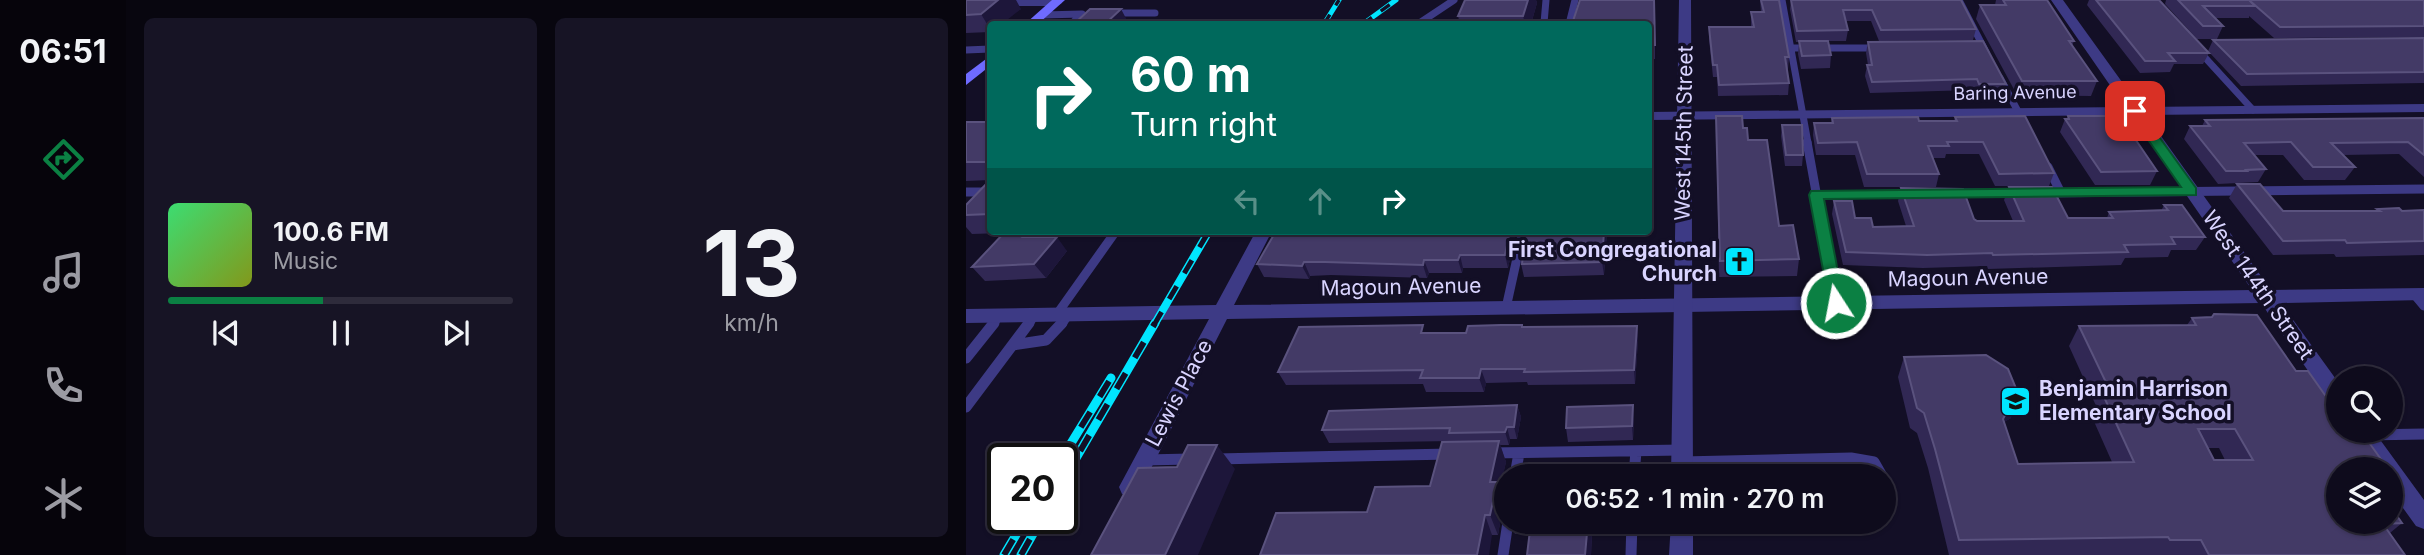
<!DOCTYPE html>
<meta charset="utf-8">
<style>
:root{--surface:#0e0b1c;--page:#171425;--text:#f1f3f6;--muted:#9b9ba3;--line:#2e2b3b;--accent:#0b8043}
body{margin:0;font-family:Inter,sans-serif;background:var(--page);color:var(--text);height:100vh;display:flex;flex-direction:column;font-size:26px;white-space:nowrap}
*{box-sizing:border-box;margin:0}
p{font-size:23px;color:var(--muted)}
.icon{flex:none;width:38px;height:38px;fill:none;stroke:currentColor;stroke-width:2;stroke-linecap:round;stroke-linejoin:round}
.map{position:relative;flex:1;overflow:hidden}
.details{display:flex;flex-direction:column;gap:18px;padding:18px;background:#08060f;width:840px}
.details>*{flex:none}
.top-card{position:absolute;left:21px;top:21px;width:665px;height:214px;border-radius:7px;box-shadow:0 2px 5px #0004,0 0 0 2px var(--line);background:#00695c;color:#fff;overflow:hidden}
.tools{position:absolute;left:1360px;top:366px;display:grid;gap:14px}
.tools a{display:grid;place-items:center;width:77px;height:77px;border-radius:50%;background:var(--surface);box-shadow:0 2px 5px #0004,0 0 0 2px var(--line);font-size:35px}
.speed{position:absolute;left:21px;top:443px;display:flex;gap:14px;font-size:35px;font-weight:700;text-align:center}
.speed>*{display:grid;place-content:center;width:91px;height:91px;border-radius:50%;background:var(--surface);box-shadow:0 2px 5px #0004,0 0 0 2px var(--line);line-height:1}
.speed .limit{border:4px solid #111;border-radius:10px;background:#fff;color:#111}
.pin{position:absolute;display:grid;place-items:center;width:60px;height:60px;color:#fff;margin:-30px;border-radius:14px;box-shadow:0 4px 10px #0006}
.me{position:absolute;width:77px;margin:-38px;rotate:349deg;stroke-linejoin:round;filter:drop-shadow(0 0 5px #0008)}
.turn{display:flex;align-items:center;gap:24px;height:147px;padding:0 28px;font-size:32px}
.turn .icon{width:91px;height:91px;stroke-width:2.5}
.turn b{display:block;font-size:49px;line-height:60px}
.lanes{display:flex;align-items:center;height:66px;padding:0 28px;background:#0003;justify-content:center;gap:35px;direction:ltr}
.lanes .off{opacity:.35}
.details .widget{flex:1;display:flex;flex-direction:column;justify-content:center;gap:10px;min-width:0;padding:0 24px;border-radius:10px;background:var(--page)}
.details .dial{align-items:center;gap:0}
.dial b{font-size:91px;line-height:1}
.song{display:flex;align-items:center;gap:21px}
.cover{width:84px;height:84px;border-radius:10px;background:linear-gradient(135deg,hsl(140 70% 55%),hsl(70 70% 35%))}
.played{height:7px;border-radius:4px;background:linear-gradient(90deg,var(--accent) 45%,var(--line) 45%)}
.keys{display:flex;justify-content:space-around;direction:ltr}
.details .tiles{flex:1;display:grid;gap:18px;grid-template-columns:repeat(2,1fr)}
.trip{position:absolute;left:528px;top:464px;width:402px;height:70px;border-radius:35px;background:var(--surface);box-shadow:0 2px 5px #0004,0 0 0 2px var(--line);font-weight:600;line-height:70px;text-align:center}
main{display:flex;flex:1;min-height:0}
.tabs{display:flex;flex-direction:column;width:126px;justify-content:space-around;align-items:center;background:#06040b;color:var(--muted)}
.tabs .icon{width:49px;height:49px}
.tabs .active{color:var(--accent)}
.tabs b{font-size:32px;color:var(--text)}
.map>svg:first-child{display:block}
</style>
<main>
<nav class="tabs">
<b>06:51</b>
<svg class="icon active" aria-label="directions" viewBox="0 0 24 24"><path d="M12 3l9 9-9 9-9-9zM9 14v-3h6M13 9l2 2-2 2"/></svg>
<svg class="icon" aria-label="music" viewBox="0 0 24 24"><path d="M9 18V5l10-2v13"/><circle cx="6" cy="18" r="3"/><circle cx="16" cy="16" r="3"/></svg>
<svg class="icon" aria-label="phone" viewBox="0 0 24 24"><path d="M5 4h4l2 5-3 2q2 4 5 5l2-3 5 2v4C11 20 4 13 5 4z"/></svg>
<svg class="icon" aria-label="climate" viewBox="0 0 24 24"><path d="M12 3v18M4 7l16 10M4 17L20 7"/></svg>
</nav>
<section class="details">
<div class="tiles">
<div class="widget">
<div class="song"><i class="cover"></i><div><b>100.6 FM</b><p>Music</p></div></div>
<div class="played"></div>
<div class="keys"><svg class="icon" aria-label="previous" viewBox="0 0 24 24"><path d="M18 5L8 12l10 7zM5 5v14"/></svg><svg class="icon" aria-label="pause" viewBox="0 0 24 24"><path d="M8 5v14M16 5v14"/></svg><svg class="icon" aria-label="next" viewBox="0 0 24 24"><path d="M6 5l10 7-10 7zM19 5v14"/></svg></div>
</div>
<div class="widget dial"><b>13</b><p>km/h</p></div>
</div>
</section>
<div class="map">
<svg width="1458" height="555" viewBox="0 0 1458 555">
<rect width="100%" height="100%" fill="#130f26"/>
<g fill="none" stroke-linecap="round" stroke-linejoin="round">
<path stroke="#3d3a85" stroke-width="7" d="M816 0 842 143
M993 0 1020 52
M145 13H189
M76 15 116 14 105 24
M578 23 580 0
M452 24 488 0
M603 24 609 0
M824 48H911
M0 50 24 49
M1233 51 1287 110
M1034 78 1055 117"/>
<path stroke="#3d3a85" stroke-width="9" d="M841 142 870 303
M1082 167 1095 193
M0 192H24
M987 193H1052
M1078 193 1458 189
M850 195 944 194
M1448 294 1458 306
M540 308 557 231
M91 314 150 231
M26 325 34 315
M62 325 69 315
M95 325 103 314"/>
<path stroke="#3d3a85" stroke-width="11" d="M47 345 80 340 96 323
M0 358 28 323
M0 407 63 323
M1399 435 1458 434
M524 453 716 450
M251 459 484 454
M178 460 225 459
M775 461 777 476
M716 462 885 458 908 462 916 476
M549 476 553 453
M668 476 670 451
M919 487V505
M537 555 542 522
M665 555 666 522"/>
<path fill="#3d3a85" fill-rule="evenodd" d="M0 0H92L96 3 90 6H0Z
M1085 0H1097L1174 107 1458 104V112L1180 115 1305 290 1458 288V300L1315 303 1372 382V406L1365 404 1295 303 261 319 172 494 164 497 156 494 153 487 243 319 0 323V309L250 305 290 231H306L268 305 1286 290 1165 115 682 120V112L1159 107Z
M1385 430H1407L1458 500V529L1450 526 1424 490V469H1411Z"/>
<path fill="#3d3a85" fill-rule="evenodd" d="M713 0H725L727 476H705Z
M705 522H727V555H703Z"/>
<path fill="#6f6bff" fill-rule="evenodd" d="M86 0H99L72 24H59Z
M24 56V66L0 85V74Z"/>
<defs>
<path id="rail-far2" d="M358 24 373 0
M397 24 430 0"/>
<path id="rail-far1" d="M188 325 243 231"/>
<path id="rail" d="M96 458 145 378
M96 482 189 323
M38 555 60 518
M55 555 76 518"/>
</defs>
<use href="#rail-far2" stroke="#00e5ff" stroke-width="5"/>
<use href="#rail-far1" stroke="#00e5ff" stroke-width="8"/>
<use href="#rail" stroke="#00e5ff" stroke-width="9"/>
<use href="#rail-far2" stroke="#130f26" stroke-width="3.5" stroke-dasharray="11" stroke-linecap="butt"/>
<use href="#rail-far1" stroke="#130f26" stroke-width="5" stroke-dasharray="15" stroke-linecap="butt"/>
<use href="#rail" stroke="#130f26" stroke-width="6" stroke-dasharray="18" stroke-linecap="butt"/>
</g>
<path fill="#312854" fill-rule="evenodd" d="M0 0 55 9 24 24V32L0 33Z
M499 0H570L571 3 565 24H444L493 20 492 16Z
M689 0V59H682V24Z
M794 0H813L823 57 822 69H821L823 83 822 95 752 96 751 77H747L743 39V27H785V12H795Z
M825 0H995L1010 29 1007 40 913 41 905 21H879L882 30 880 41H862L865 55 864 68 835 69 832 54 833 42H830L824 9Z
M1030 0H1081L1108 41 1106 46 1131 81 1125 96 1051 95 1010 19 1014 5H1029Z
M1123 0H1193L1243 53 1237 64H1208L1204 72 1174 73 1121 5Z
M1200 0H1457L1458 1V37L1308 38 1283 16V18H1250L1257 26 1251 39H1231L1199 4Z
M1458 38V83L1275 86 1242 51 1247 40Z
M902 42 1040 84 1037 95H1010L1007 90 904 93 899 76 901 65H902L900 53Z
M750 116 777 128 782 140 813 226 833 259 831 276 753 277Z
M1102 116 1191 171 1184 185H1129L1094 132 1099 119H1101Z
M989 117 1088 173 1083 186H1029L1013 154H980L979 158H967L973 174 970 187H898L889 155H850L847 135 848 123H865L866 118 988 121Z
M1458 118V177L1433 154 1377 155 1389 167 1379 180H1338L1317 155H1288L1300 169 1292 182 1252 184 1218 139 1224 126H1236L1239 120Z
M0 122H24V231H72L71 232 6 234 0 227V205L24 180 0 181Z
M816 125 837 155 836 166H819L815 136Z
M1271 184 1317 211H1409L1411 209 1436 211 1458 210V255L1370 257 1368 254 1307 255 1263 198Z
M1043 187 1102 218H1141L1143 212 1195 211 1198 205 1239 237 1230 250H1205L1202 257 1159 258 1155 265 1022 269 1021 266 957 268 877 265 866 214 868 201 889 218 907 227 940 226 932 201 935 188 1011 221H1047L1038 200Z
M310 231H550L542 268H497L496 273H463L461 278 365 275 344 276 343 279 298 277 291 264Z
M559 231H641L638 275 558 277 553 255Z
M60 234 63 237 101 251 80 278 19 281 6 267Z
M1248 314 1372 469 1436 523 1424 533 1439 555H983L962 468 951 433 944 428 932 377 938 357 1045 418 1038 422 1052 464 1146 462 1126 417 1131 408 1103 346 1113 326 1221 325 1226 318 1245 317ZM1242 448H1253L1259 460H1248Z
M556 325 557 327 671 326 672 340 669 384 562 385 561 382 520 383 518 392H460L457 384 320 385 312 372 460 333H500Z
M551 405 555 417 551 439H544L543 445H534L540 462 535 482H541V515L535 517 532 535H526L401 512 464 486 486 441 363 443 356 430Z
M668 418 667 440 602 442 600 428Z
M544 522H655V533H626L625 555H561L563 534H549Z"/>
<path fill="#1d163a" d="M32 0H50L55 9 36 24H24V29L15 14Z
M562 0H570L571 3 565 24H559L557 16Z
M155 9 163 24H139Z
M544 231H550L542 268 539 255Z
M638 231H641L638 275 636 262Z
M91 237 101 251 80 278 68 264Z
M494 255 497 268 496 273 492 260Z
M458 260 463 273 461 278 457 265Z
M338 262 344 276 343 279 336 266Z
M671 326 672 340 669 384 668 370Z
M515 369 520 383 518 392 513 378Z
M1054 398 1045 418 1035 424 1028 438 1045 404Z
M551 405 555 417 551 439 548 427Z
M667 405 668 418 667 440 666 426Z
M541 427 544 439 543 445 539 432Z
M533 441 540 462 533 495 536 494 541 508V515L535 517 532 535 524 515V482Z
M251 445 269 469 232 555H199Z
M519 515 526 535 523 555H511Z
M622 522H624L626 533 625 555H619Z"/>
<path fill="#433a66" stroke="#5a527e" stroke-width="2" fill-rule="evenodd" d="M0 0H32L15 14 0 15Z
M499 0H562L557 16H492Z
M614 0H688L689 45H682V24H606Z
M795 0H813L823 57H819L823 83 753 85 751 65H747L743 27H788L785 12H798Z
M825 0H995L1010 29 915 30 906 10H877L882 30 831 31Z
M1037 0H1081L1108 41H1103L1131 81H1056L1014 5H1040Z
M1130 0H1193L1243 53H1202L1209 61H1179Z
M1212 0H1283L1289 6H1237L1257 26H1237Z
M1283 0H1457L1458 1V26L1314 27Z
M124 9H155L139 24H108Z
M503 20 501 24H444L446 21Z
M1458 38V72L1281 74 1247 40Z
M833 41H862L865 55 836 56Z
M1017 41 1040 84H1013L1011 79 906 82 901 65H906L902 42Z
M750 116H776L777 128H781L782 140H801L813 226 827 225 833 259 754 261Z
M1059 116 1088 173 1033 174 1017 142H981L983 146H962L973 174H901L891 142 852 143 848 123H867L866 118 952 117 953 121H991L989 117Z
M1102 116H1146L1156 130H1163L1191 171 1135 172 1099 119H1103Z
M1458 118V155L1442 142 1365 143 1389 167H1347L1325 142 1278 143 1300 169 1280 170 1281 171H1260L1224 126H1244L1239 120Z
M0 122H24V162H0Z
M816 125H836L837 155H820Z
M24 180V214L0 215V205Z
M1271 184H1294L1317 211H1414L1411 209 1433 208 1436 211 1458 210V241L1381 243 1379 240 1317 241Z
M1043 187H1086L1102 218H1147L1143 212 1202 210 1198 205H1216L1239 237H1205L1209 244 1158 245 1162 252 1027 255 1026 253 961 255 880 252 868 201H886L889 218H905L907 227 948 226 935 188 997 189 1008 219 1011 221H1058Z
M310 231H544L539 255H494L492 260H458L457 265 359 262H338L336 266 291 264Z
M559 231H638L636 262 556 264 557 255H553Z
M37 234H60L57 237H91L68 264 6 267Z
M1248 314 1291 315 1330 371H1342L1359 395H1368L1372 400V430H1394L1422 469H1372V522H1424V506L1436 523 1417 524 1439 555H1243L1235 540H1204L1202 537 993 540 969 449 958 413 951 408 938 357 1020 355 1042 369 1054 398 1045 404 1037 419 1052 464 1168 462 1138 397H1147L1113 326 1230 325 1226 318 1246 317ZM1232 429H1269L1287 460H1248Z
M457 325 455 333H500L502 326 535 325H556V327L671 326 668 370 558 372 559 369H515L513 378H454L457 370 312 372 333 327Z
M551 405 548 427H541L539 432 483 433 484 428 356 430 363 411Z
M667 405 666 426 600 428 601 407Z
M533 441 524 482H541V497L536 494 528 497 524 515H519L511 555H294L310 513 401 512 409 487 464 486 476 442Z
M222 445H251L199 555H125L172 468 211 467Z
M654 468V476H579L580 469Z
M1424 473 1430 481H1424Z
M565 522H622L619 555H561Z"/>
<path fill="#0b8043" stroke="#07532c" stroke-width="2" d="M1169 108 1173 109 1230 188V195L858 199 878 303 870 309 864 307 843 195 845 191 1215 187 1162 111Z"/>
<defs>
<symbol id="church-square" viewBox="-11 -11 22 22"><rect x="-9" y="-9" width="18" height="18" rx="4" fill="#00e5ff" stroke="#130f26"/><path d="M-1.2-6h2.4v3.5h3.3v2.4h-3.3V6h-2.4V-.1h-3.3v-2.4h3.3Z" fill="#111"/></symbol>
<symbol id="school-square" viewBox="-11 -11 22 22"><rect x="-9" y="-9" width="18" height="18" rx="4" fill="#00e5ff" stroke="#130f26"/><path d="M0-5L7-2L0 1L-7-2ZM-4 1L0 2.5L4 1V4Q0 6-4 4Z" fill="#111"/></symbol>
</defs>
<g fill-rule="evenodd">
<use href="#church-square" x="756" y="244" width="35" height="35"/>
<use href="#school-square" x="1032" y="384" width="35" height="35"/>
</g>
<g text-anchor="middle" stroke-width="7" stroke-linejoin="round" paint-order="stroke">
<g font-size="18" fill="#d9d4ff" stroke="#130f26">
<text transform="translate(1049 93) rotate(-1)" y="6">Baring Avenue</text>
</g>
<g font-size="21" fill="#d9d4ff" stroke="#130f26">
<text transform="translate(718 133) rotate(-89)" y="7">West 145th Street</text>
<text transform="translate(1002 278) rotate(-1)" y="7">Magoun Avenue</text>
<text transform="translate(1292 285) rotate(55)" y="7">West 144th Street</text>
<text transform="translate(435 287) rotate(-1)" y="7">Magoun Avenue</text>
<text transform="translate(213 393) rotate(-62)" y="7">Lewis Place</text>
</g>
<g font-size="21" font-weight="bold" fill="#d9d4ff" stroke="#130f26" text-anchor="end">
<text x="751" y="257">First Congregational<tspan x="751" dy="24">Church</tspan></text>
<text x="1073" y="396" text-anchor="start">Benjamin Harrison<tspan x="1073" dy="24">Elementary School</tspan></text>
</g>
</g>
</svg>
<div class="tools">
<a><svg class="icon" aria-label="search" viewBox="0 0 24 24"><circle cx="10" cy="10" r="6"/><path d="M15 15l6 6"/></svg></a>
<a><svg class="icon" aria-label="layers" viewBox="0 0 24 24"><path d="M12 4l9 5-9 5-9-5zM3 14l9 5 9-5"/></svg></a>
</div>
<div class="speed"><div class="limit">20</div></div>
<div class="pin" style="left:1169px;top:111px;background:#d93025"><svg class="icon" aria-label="arrive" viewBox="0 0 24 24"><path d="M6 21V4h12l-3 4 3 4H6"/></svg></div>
<svg class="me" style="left:870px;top:303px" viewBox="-20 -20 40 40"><circle r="17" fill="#0b8043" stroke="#fff" stroke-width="3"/><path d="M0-11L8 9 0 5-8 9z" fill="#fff"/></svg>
<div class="trip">06:52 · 1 min · 270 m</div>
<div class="top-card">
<div class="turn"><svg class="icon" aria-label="right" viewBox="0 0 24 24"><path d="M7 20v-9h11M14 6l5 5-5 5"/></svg><div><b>60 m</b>Turn right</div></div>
<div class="lanes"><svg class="icon off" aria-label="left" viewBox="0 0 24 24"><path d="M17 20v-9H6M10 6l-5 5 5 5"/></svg><svg class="icon off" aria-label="ahead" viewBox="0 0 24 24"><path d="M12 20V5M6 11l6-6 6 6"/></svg><svg class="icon" aria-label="right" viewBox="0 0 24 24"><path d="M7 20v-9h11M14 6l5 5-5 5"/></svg></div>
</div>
</div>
</main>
